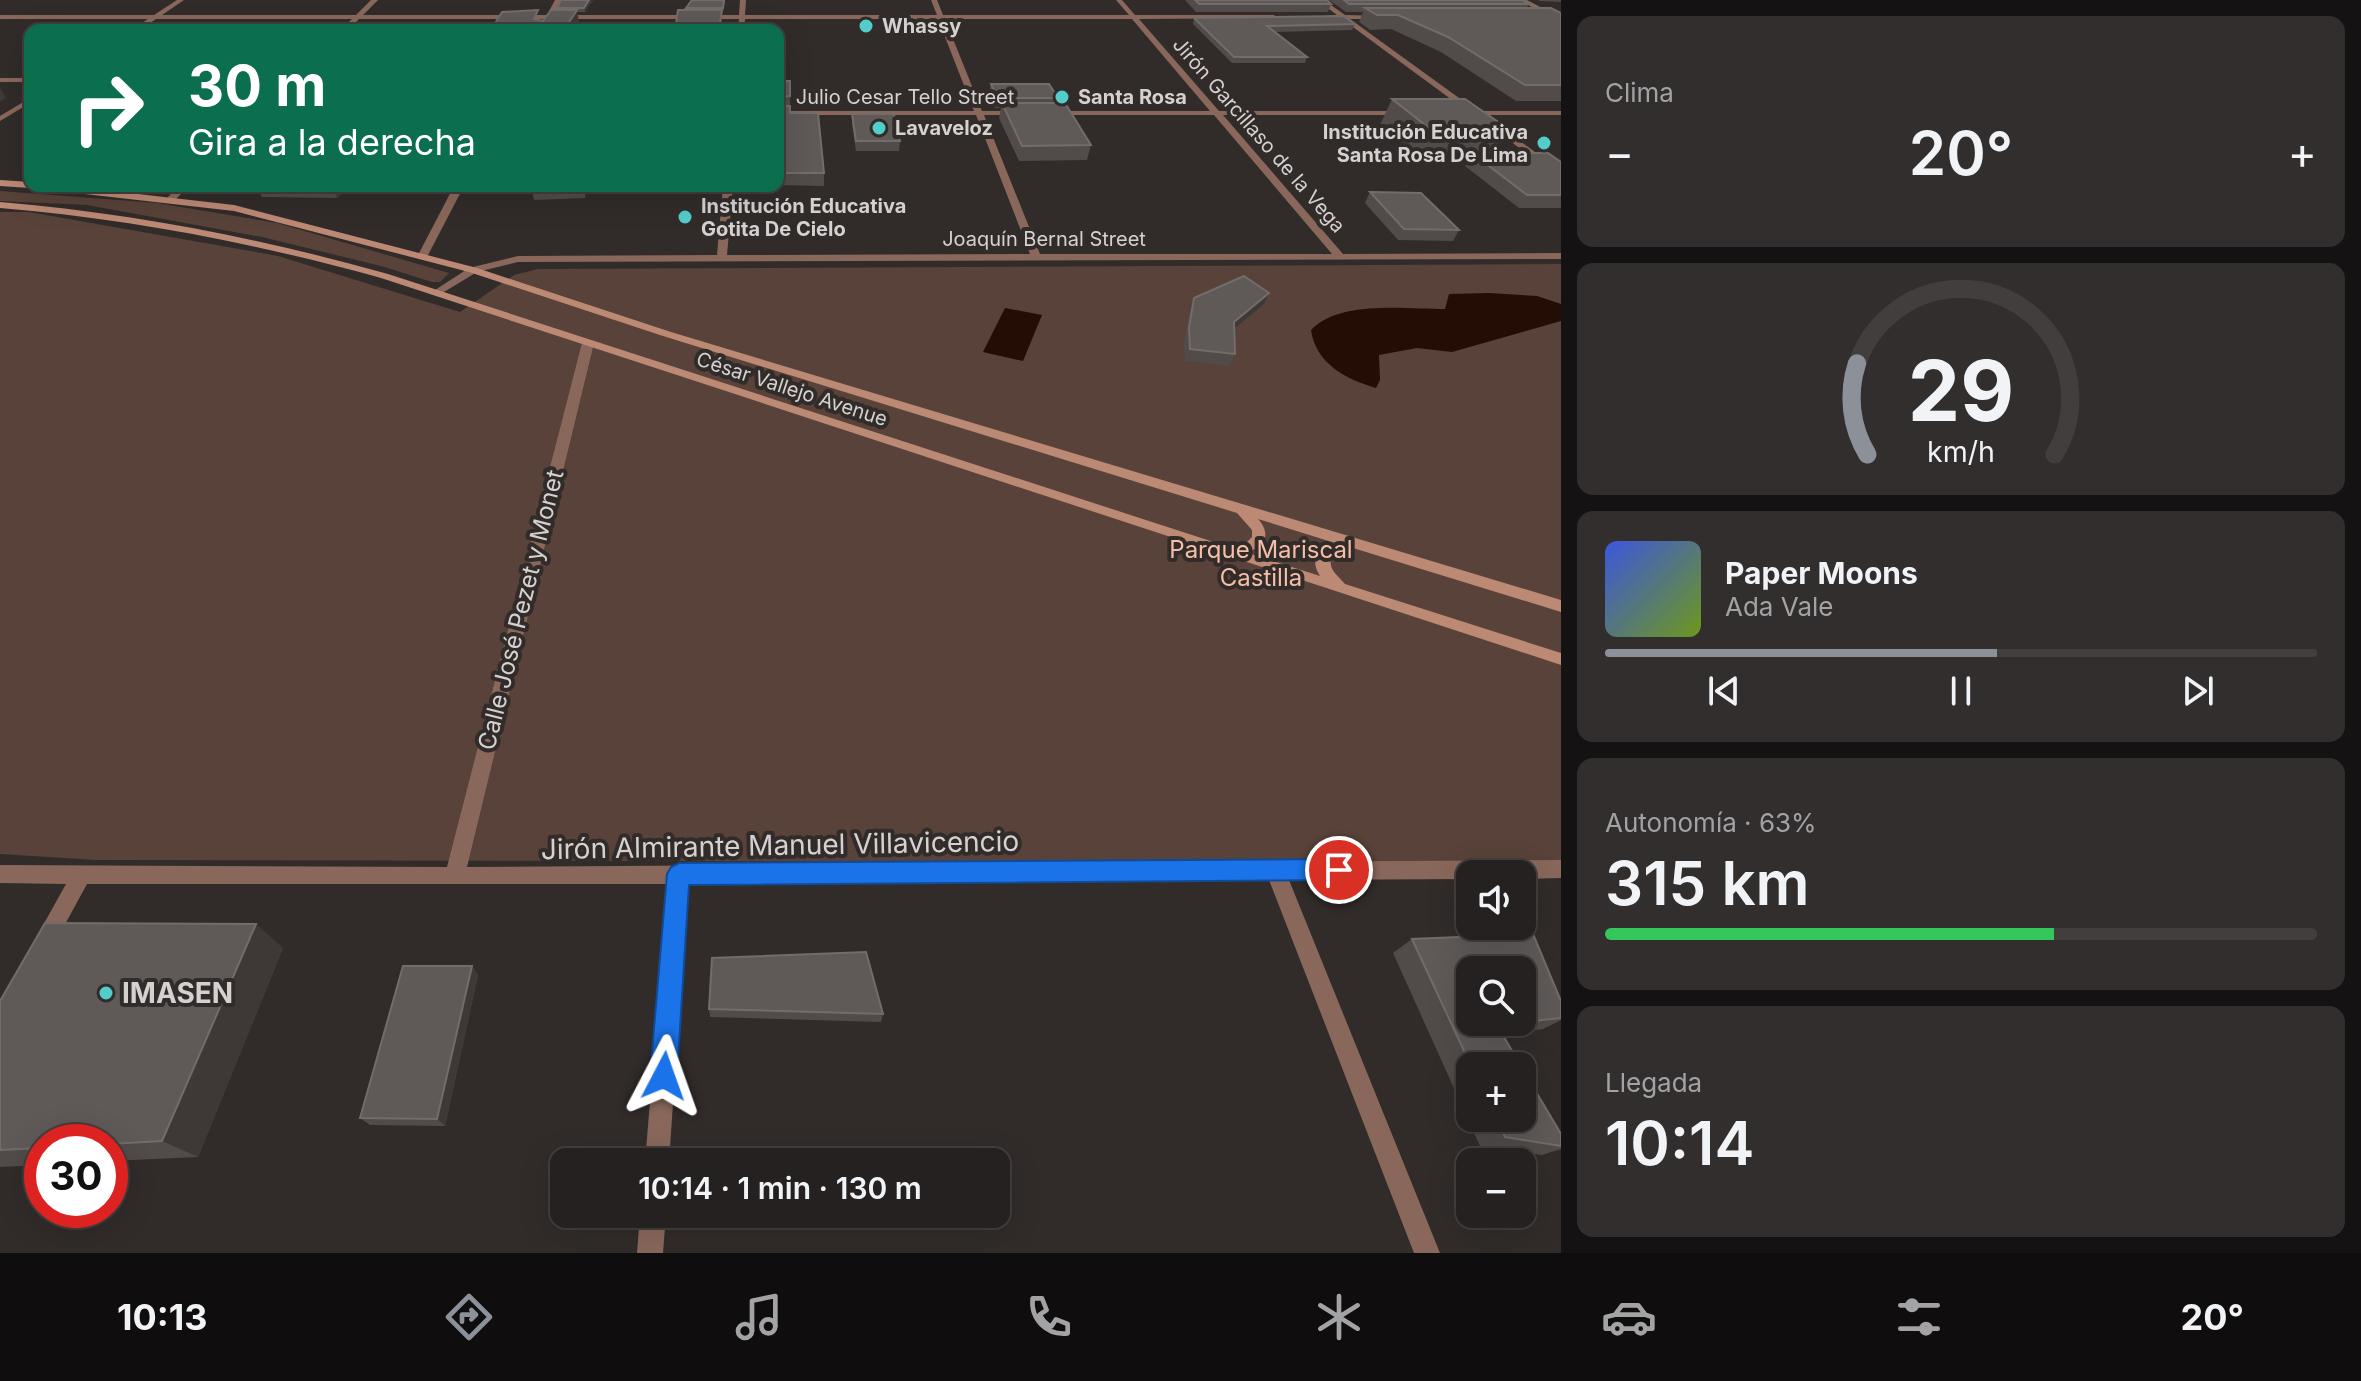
<!DOCTYPE html>
<html lang="es">
<meta charset="utf-8">
<style>
:root{--surface:#252120;--page:#312e2d;--text:#f1f3f6;--muted:#a3a3a5;--line:#423e3e;--accent:#8c9099}
body{margin:0;font-family:Inter,sans-serif;background:var(--page);color:var(--text);height:100vh;display:flex;flex-direction:column;font-size:30px;white-space:nowrap}
*{box-sizing:border-box;margin:0}
p{font-size:26px;color:var(--muted)}
.icon{flex:none;width:44px;height:44px;fill:none;stroke:currentColor;stroke-width:2;stroke-linecap:round;stroke-linejoin:round}
.map{position:relative;flex:1;overflow:hidden}
.details{display:flex;flex-direction:column;gap:16px;padding:16px;background:#141212;width:800px}
.details>*{flex:none}
.hud{position:absolute;left:24px;top:24px;width:760px;height:168px;border-radius:16px;box-shadow:0 8px 32px #0002,0 0 0 2px var(--line);background:#0b6e4f;color:#fff;overflow:hidden}
.buttons{position:absolute;left:1456px;top:860px;display:grid;gap:16px}
.buttons a{display:grid;place-items:center;width:80px;height:80px;border-radius:16px;background:var(--surface);box-shadow:0 8px 32px #0002,0 0 0 2px var(--line);font-size:40px}
.speed{position:absolute;left:24px;top:1124px;display:flex;gap:16px;font-size:40px;font-weight:700;text-align:center}
.speed>*{display:grid;place-content:center;width:104px;height:104px;border-radius:50%;background:var(--surface);box-shadow:0 8px 32px #0002,0 0 0 2px var(--line);line-height:1}
.speed .limit{border:12px solid #d22;background:#fff;color:#111}
.pin{position:absolute;display:grid;place-items:center;width:68px;height:68px;color:#fff;margin:-34px;border:4px solid #fff;border-radius:50%;box-shadow:0 2px 8px #0007}
.me{position:absolute;width:88px;margin:-44px;rotate:4deg;stroke-linejoin:round;filter:drop-shadow(0 0 6px #0008)}
.turn{display:flex;align-items:center;gap:28px;height:168px;padding:0 32px;font-size:36px}
.turn .icon{width:104px;height:104px;stroke-width:2.5}
.turn b{display:block;font-size:56px;line-height:68px}
.big{font-size:60px;font-weight:600;line-height:1.1}
.details .tile{flex:1;display:flex;flex-direction:column;justify-content:center;gap:12px;min-width:0;padding:0 28px;border-radius:16px;background:var(--page)}
.details .dial{align-items:center;gap:0}
.dial svg{height:208px;overflow:visible;fill:none;stroke:var(--line);stroke-width:7;stroke-linecap:round;text-anchor:middle}
.dial text{fill:var(--text);stroke:none}
.song{display:flex;align-items:center;gap:24px}
.cover{width:96px;height:96px;border-radius:12px;background:linear-gradient(135deg,hsl(230 70% 55%),hsl(80 70% 35%))}
.played{height:8px;border-radius:4px;background:linear-gradient(90deg,var(--accent) 55%,var(--line) 55%)}
.keys{display:flex;justify-content:space-around;direction:ltr}
.heat{display:flex;justify-content:space-between;align-items:center;font-size:44px;direction:ltr}
.charge{height:12px;border-radius:6px;background:linear-gradient(90deg,#34c759 63%,var(--line) 0)}
.trip{position:absolute;left:550px;top:1148px;width:460px;height:80px;border-radius:16px;background:var(--surface);box-shadow:0 8px 32px #0002,0 0 0 2px var(--line);font-weight:600;line-height:80px;text-align:center}
.tab-bar{display:flex;height:128px;justify-content:space-around;align-items:center;background:#0f0d0d;color:var(--muted)}
.tab-bar .icon{width:56px;height:56px}
.tab-bar .active{color:var(--accent)}
.tab-bar b{font-size:36px;color:var(--text)}
main{display:flex;flex:1;min-height:0}
.map>svg:first-child{display:block}
</style>
<main>
<div class="map">
<svg width="1561" height="1253" viewBox="0 0 1561 1253">
<rect width="100%" height="100%" fill="#312c2a"/>
<path fill="#584239" d="M0 191 157 203 277 223 449 273 440 282H432L381 266 262 237 87 205 0 201Z
M0 212H29L278 256 460 312 514 275 538 269 1561 264V863L96 860 0 854Z"/>
<path fill="#240d04" d="M1489 293 1537 296 1561 304V321L1452 352 1417 348 1379 355 1380 380 1376 388C1346 379 1316 364 1311 330 1339 300 1405 309 1445 309L1449 294Z
M1005 308 1042 315 1023 361 983 352Z"/>
<g fill="none" stroke-linecap="round" stroke-linejoin="round">
<path fill="#89685b" fill-rule="evenodd" d="M177 0H184L162 15H356L371 0H378L363 15H547L555 0H561L553 15H739L740 0H746L745 15H937L931 0H937L943 15H1129L1116 0H1122L1135 15H1274L1276 18 1139 19 1219 111H1410L1407 115H1223L1343 254 1561 253V259L518 262 477 272 439 295 435 294V290L469 268 518 256 717 255 723 186H733L727 255 1030 254 976 115H778V111H974L938 19H745L744 30H738L739 19H551L545 30H539L545 19H359L348 30H341L352 19H156L139 30H132L148 19H0V15H154ZM945 19H1132L1210 111H1051L1048 115H1214L1332 254H1040L984 115H1019L1023 113 1019 111H982Z
M1317 0H1324L1345 15 1384 16 1382 19H1350L1477 111H1561V115H1484L1561 171V178L1474 115H1464V111H1467L1342 19 1324 18V16L1337 15Z
M1519 0H1527L1561 18V23Z
M0 78H30V82H0Z
M30 98V103L0 121V116Z
M179 186H189L174 201H168V197Z
M454 186H464L427 257 418 259 417 257Z
M588 340 594 343 467 867 1561 860V878L1522 879V874H1470V879L1289 880 1440 1253H1414L1269 880 688 884 669 1162H645L668 884H87L51 950 44 953 37 950 34 943 37 936 66 884 0 883V865L447 867 582 343Z
M640 1214H666L663 1253H637Z"/>
<path fill="#bc8974" fill-rule="evenodd" d="M0 180 30 182V186H34L30 188 0 186Z
M36 186H68L234 205 477 268 671 332 1561 600V612L1353 548 1332 554C1327 569 1336 574 1345 584L1561 653V665L381 278C255 243 130 219 0 208V202C132 213 260 238 388 274L1226 546 1247 542 1252 537V530L1237 513 663 336 469 272 234 211 41 189ZM1258 519 1335 543 1321 546C1314 558 1313 565 1320 576L1245 552C1265 549 1272 534 1258 519Z"/>
</g>
<path fill="#514b49" d="M561 0H593L585 12H577L579 22 574 30H491L540 20 543 21 558 10 557 8Z
M692 0H725L723 12H722L721 30H675L686 10V8Z
M1185 0H1327L1331 4 1328 12H1196Z
M1329 0H1522L1529 4 1527 8 1561 13V101H1516L1441 52 1391 29 1370 30 1359 22 1363 12H1346Z
M1538 0H1561V2L1540 1Z
M1194 18 1355 24 1352 30 1275 32 1307 57 1305 63H1232L1193 24Z
M778 81H790V113L824 173V186L778 185Z
M991 84 1058 98 1057 103 1091 145 1087 160 1019 161 999 118 1001 108H995L989 93Z
M1392 99 1507 128 1492 153 1561 162V208H1519L1465 166 1471 154 1415 155 1380 125Z
M852 114 900 141 899 151H856L852 124Z
M257 186H419L415 192 342 193 337 198 262 197Z
M531 186H586L585 198 534 200Z
M1370 192 1459 230 1453 241 1398 240 1365 203Z
M1269 293 1264 304 1234 329 1235 354 1230 366 1185 361 1184 340 1190 310 1194 298Z
M1412 939 1561 1001V1020L1543 1029 1502 1034 1521 1066H1470V1118H1522L1561 1134V1149L1542 1155 1480 1146 1393 953Z
M283 948 198 1157 110 1161V1142H42V1165L0 1167V1001Z
M472 966 478 975 445 1126 370 1125 360 1118Z
M709 1009 883 1014 881 1022 710 1017Z"/>
<path fill="#3e3937" d="M589 0H593L585 12 584 8Z
M577 10 579 22 574 30H564Z
M722 10 721 30H719Z
M0 87 6 98 0 102Z
M333 186H339L342 193 337 198Z
M1269 293 1264 304 1229 333 1234 322Z
M256 924 283 948 198 1157 162 1141Z
M472 966 478 975 445 1126 437 1119Z"/>
<path fill="#5f5958" stroke="#726c6a" stroke-width="2" fill-rule="evenodd" d="M561 0H589L584 8H557Z
M692 0H724L723 8H686Z
M1195 0H1327L1331 4H1199Z
M1344 0H1522L1529 4H1349Z
M1365 8H1551L1561 13V85H1525L1448 37 1398 15H1377Z
M538 10 534 19 543 21 551 10H577L564 30H491L502 12Z
M678 10H722L719 30H675Z
M1343 16 1355 24 1267 26 1307 57H1234L1194 18Z
M778 81H790V96L778 97Z
M991 84H1049L1058 98H997Z
M1392 99H1465L1507 128H1429Z
M1002 103H1065L1091 145 1022 146Z
M778 106H790V113H818L824 173H778Z
M852 114H894L900 141H856Z
M1472 153H1548L1561 162V195H1527Z
M1370 192 1421 193 1459 230 1404 229Z
M1244 276 1269 293 1234 322 1235 354 1190 349 1189 328 1194 298Z
M45 923 256 924 162 1141 110 1144V1142H42V1148L0 1150V1001Z
M1533 934 1561 1001V1018L1497 1025 1521 1066H1471L1412 939ZM1470 970H1522V1022H1470Z
M866 952 883 1014 709 1009 712 958Z
M403 966H472L437 1119 360 1118Z
M1522 1068 1561 1134V1146L1505 1137 1496 1118H1522Z"/>
<path fill="#1a73e8" stroke="#114b97" stroke-width="2" d="M1339 859 1347 862 1350 870 1347 877 1339 880 689 885 677 1076 673 1085 664 1089 654 1085 650 1076 667 874 671 867 679 863Z"/>
<g fill="#53cdca" stroke="#312c2a" stroke-width="3">
<circle cx="866" cy="26" r="8"/>
<circle cx="1062" cy="97" r="8"/>
<circle cx="879" cy="128" r="8"/>
<circle cx="1544" cy="143" r="8"/>
<circle cx="685" cy="217" r="8"/>
<circle cx="106" cy="993" r="8"/>
</g>
<g text-anchor="middle" stroke-width="8" stroke-linejoin="round" paint-order="stroke">
<g font-size="20" font-weight="bold" fill="#d5d1d0" stroke="#312c2a" text-anchor="start">
<text x="882" y="33">Whassy</text>
<text x="1078" y="104">Santa Rosa</text>
<text x="895" y="135">Lavaveloz</text>
<text x="1528" y="139" text-anchor="end">Institución Educativa<tspan x="1528" dy="23">Santa Rosa De Lima</tspan></text>
<text x="701" y="213">Institución Educativa<tspan x="701" dy="23">Gotita De Cielo</tspan></text>
</g>
<g font-size="20" fill="#d5d1d0" stroke="#312c2a">
<text x="905" y="104">Julio Cesar Tello Street</text>
<text transform="translate(1259 135) rotate(49)" y="7">Jirón Garcillaso de la Vega</text>
<text x="1044" y="246">Joaquín Bernal Street</text>
<text transform="translate(792 389) rotate(18)" y="7">César Vallejo Avenue</text>
</g>
<g font-size="24" fill="#f7bea7" stroke="#312c2a">
<text x="1261" y="558">Parque Mariscal<tspan x="1261" dy="28">Castilla</tspan></text>
</g>
<g font-size="24" fill="#d5d1d0" stroke="#312c2a">
<text transform="translate(521 610) rotate(-76)" y="8">Calle José Pezet y Monet</text>
</g>
<g font-size="28" fill="#d5d1d0" stroke="#312c2a">
<text transform="translate(780 845) rotate(-1)" y="10">Jirón Almirante Manuel Villavicencio</text>
</g>
<g font-size="28" font-weight="bold" fill="#d5d1d0" stroke="#312c2a" text-anchor="start">
<text x="122" y="1003">IMASEN</text>
</g>
</g>
</svg>
<div class="buttons">
<a><svg class="icon" aria-label="sound" viewBox="0 0 24 24"><path d="M4 9h4l5-4v14l-5-4H4zM17 9q2 3 0 6"/></svg></a>
<a><svg class="icon" aria-label="search" viewBox="0 0 24 24"><circle cx="10" cy="10" r="6"/><path d="M15 15l6 6"/></svg></a>
<a>+</a>
<a>−</a>
</div>
<div class="speed"><div class="limit">30</div></div>
<div class="pin" style="left:1339px;top:870px;background:#d93025"><svg class="icon" aria-label="arrive" viewBox="0 0 24 24"><path d="M6 21V4h12l-3 4 3 4H6"/></svg></div>
<svg class="me" style="left:664px;top:1076px" viewBox="-20 -20 40 40"><path d="M0-17L14 15 0 8-14 15z" fill="#1a73e8" stroke="#fff" stroke-width="4"/></svg>
<div class="trip">10:14 · 1 min · 130 m</div>
<div class="hud">
<div class="turn"><svg class="icon" aria-label="right" viewBox="0 0 24 24"><path d="M7 20v-9h11M14 6l5 5-5 5"/></svg><div><b>30 m</b>Gira a la derecha</div></div>
</div>
</div>
<section class="details">
<div class="tile"><p>Clima</p>
<div class="heat"><a>−</a><b class="big">20°</b><a>+</a></div>
</div>
<div class="tile dial"><svg viewBox="0 0 100 80">
<path d="M14 69A42 42 0 1 1 86 69"/>
<path d="M14 69A42 42 0 0 1 10 34" stroke="#8c9099"/>
<text x="50" y="56" font-size="32" font-weight="700">29</text>
<text x="50" y="72" font-size="11">km/h</text>
</svg></div>
<div class="tile">
<div class="song"><i class="cover"></i><div><b>Paper Moons</b><p>Ada Vale</p></div></div>
<div class="played"></div>
<div class="keys"><svg class="icon" aria-label="previous" viewBox="0 0 24 24"><path d="M18 5L8 12l10 7zM5 5v14"/></svg><svg class="icon" aria-label="pause" viewBox="0 0 24 24"><path d="M8 5v14M16 5v14"/></svg><svg class="icon" aria-label="next" viewBox="0 0 24 24"><path d="M6 5l10 7-10 7zM19 5v14"/></svg></div>
</div>
<div class="tile"><p>Autonomía · 63%</p><b class="big">315 km</b><div class="charge"></div></div>
<div class="tile"><p>Llegada</p><b class="big">10:14</b></div>
</section>
</main>
<nav class="tab-bar">
<b>10:13</b>
<svg class="icon active" aria-label="directions" viewBox="0 0 24 24"><path d="M12 3l9 9-9 9-9-9zM9 14v-3h6M13 9l2 2-2 2"/></svg>
<svg class="icon" aria-label="music" viewBox="0 0 24 24"><path d="M9 18V5l10-2v13"/><circle cx="6" cy="18" r="3"/><circle cx="16" cy="16" r="3"/></svg>
<svg class="icon" aria-label="phone" viewBox="0 0 24 24"><path d="M5 4h4l2 5-3 2q2 4 5 5l2-3 5 2v4C11 20 4 13 5 4z"/></svg>
<svg class="icon" aria-label="climate" viewBox="0 0 24 24"><path d="M12 3v18M4 7l16 10M4 17L20 7"/></svg>
<svg class="icon" aria-label="car" viewBox="0 0 24 24"><path d="M5 17H2v-5l4-1 3-4h7l3 4 3 1v5h-3M9 17h6M6 11h13"/><circle cx="7" cy="17" r="2"/><circle cx="17" cy="17" r="2"/></svg>
<svg class="icon" aria-label="filters" viewBox="0 0 24 24"><path d="M4 7h16M4 17h16"/><circle cx="9" cy="7" r="2"/><circle cx="15" cy="17" r="2"/></svg>
<b>20°</b>
</nav>
